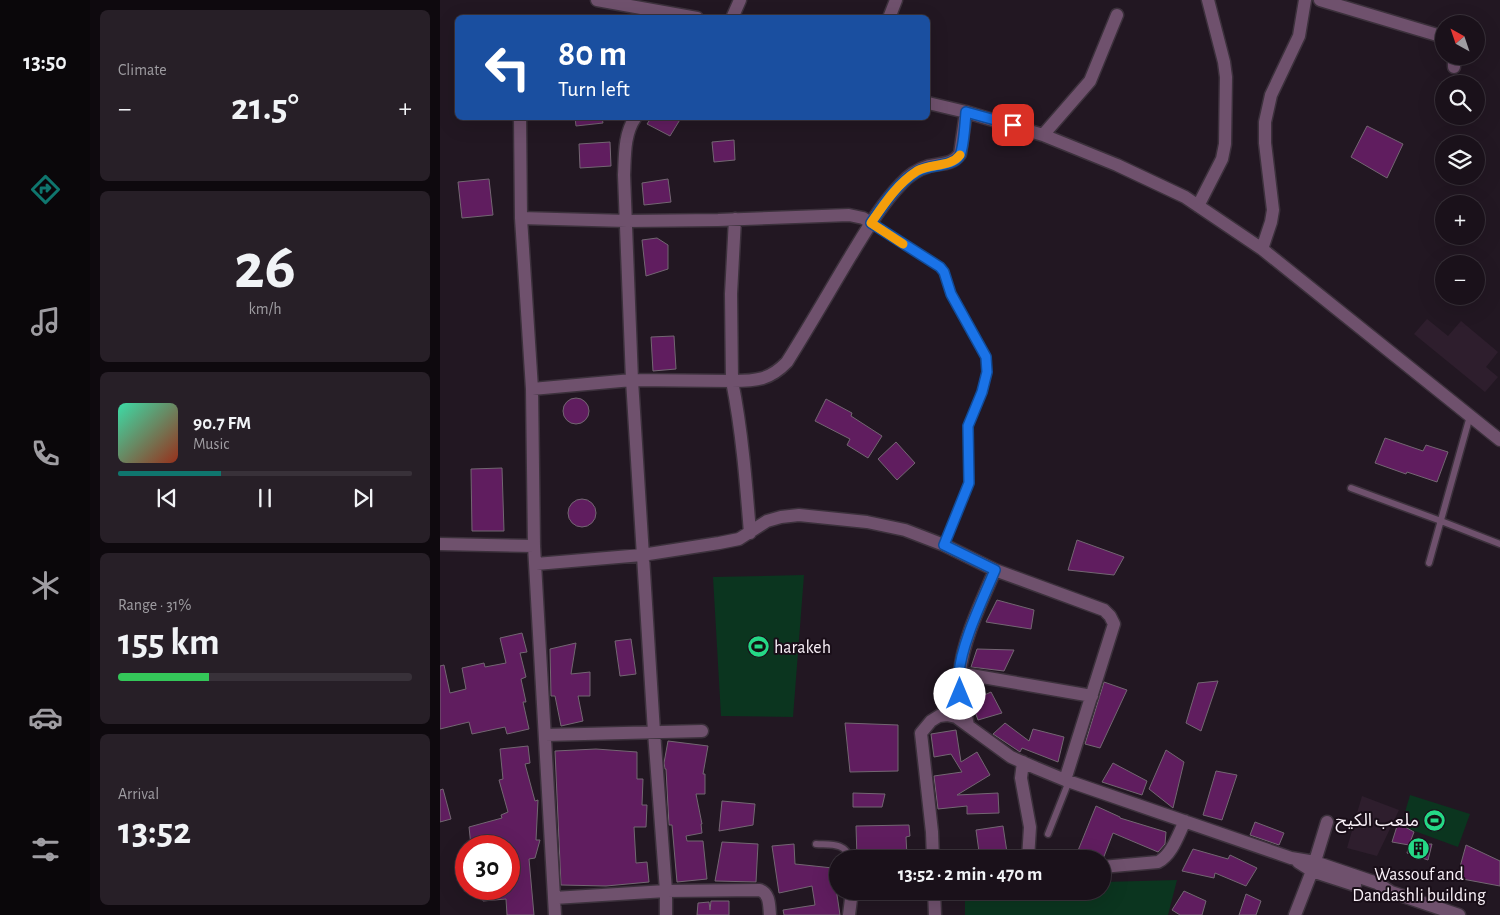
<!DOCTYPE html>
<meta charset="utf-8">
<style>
:root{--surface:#1a111a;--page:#271f27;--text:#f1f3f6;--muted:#9f9da2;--line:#383139;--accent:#0f766e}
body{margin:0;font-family:"Alegreya Sans","Noto Sans Arabic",sans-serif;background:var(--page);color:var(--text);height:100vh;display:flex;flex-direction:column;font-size:19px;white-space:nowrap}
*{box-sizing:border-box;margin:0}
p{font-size:16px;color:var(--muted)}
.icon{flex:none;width:28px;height:28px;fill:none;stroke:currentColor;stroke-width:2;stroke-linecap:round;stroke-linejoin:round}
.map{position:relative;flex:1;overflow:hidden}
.panel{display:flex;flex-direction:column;gap:10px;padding:10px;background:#0e090e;width:350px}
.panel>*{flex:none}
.guide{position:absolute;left:15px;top:15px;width:475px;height:105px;border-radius:8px;box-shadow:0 5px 20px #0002,0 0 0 1px var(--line);background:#1a4fa0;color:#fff;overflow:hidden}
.needle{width:32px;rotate:320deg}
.fabs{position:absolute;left:995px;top:15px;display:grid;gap:10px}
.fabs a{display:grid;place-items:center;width:50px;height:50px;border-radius:50%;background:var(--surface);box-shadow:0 5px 20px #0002,0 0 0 1px var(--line);font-size:25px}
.speed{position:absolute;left:15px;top:835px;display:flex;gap:10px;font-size:25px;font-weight:700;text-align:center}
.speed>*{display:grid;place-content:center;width:65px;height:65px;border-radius:50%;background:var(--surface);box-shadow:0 5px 20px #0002,0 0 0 1px var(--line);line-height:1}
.speed .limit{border:8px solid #d22;background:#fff;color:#111}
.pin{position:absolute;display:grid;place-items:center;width:42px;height:42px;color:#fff;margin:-21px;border-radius:10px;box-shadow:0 2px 8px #0006}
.me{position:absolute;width:55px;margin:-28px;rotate:0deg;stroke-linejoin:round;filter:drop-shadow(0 0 4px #0008)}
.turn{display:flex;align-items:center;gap:18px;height:105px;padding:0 20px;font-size:22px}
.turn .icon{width:65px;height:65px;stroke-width:2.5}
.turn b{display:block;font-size:35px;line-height:42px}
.big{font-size:38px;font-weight:600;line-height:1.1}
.panel .card{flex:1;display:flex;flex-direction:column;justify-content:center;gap:8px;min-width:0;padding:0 18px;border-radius:8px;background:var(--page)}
.panel .dial{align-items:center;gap:0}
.dial b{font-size:65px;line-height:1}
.song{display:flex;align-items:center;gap:15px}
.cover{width:60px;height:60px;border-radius:8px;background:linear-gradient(135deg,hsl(160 70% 55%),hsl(10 70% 35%))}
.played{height:5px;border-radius:2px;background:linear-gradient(90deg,var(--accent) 35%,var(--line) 35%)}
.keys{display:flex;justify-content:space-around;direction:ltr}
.heat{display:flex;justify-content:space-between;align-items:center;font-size:28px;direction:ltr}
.charge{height:8px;border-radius:4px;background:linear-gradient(90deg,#34c759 31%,var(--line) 0)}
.trip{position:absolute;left:389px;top:850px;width:282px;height:50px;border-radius:25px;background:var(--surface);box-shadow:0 5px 20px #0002,0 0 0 1px var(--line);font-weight:600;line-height:50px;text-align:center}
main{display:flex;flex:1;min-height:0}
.menu{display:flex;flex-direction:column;width:90px;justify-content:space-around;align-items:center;background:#0a070a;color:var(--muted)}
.menu .icon{width:35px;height:35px}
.menu .current{color:var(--accent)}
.menu b{font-size:22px;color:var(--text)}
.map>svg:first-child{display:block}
</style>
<main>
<nav class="menu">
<b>13:50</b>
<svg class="icon current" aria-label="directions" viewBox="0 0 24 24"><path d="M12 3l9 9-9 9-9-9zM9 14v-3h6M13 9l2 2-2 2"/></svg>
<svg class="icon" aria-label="music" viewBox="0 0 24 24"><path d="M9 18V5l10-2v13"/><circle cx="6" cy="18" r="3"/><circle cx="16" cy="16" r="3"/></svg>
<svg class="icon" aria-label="phone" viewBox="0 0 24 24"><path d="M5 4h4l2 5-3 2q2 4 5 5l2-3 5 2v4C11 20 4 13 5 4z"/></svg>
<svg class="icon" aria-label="climate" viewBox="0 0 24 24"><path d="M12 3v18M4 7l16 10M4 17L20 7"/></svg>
<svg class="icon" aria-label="car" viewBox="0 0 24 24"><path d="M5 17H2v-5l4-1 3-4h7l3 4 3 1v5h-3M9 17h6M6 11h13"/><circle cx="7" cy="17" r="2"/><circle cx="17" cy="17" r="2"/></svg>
<svg class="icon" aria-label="filters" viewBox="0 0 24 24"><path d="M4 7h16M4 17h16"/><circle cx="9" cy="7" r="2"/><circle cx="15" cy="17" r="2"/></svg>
</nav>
<section class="panel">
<div class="card"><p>Climate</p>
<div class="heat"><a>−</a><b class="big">21.5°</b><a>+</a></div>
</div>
<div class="card dial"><b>26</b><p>km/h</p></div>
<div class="card">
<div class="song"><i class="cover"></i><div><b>90.7 FM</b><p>Music</p></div></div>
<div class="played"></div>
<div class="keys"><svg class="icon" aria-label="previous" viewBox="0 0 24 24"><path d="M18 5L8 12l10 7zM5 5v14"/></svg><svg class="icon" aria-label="pause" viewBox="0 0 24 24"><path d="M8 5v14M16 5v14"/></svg><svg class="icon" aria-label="next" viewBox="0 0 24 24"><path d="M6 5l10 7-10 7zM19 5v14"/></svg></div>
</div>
<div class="card"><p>Range · 31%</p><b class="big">155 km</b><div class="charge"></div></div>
<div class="card"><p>Arrival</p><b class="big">13:52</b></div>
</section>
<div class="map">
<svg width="1060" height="915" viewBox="0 0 1060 915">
<rect width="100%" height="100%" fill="#221722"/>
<path fill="#2e1e2d" d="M987 319 1008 336 1021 321 1058 352 1046 367 1058 377 1045 392 974 334Z
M922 796 959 810 937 856 907 848Z"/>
<path fill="#0b351f" d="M364 575 353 717 281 716 273 577Z
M970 795 1030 814 1018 847 961 826Z
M737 880 728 915H525V891H662L663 882Z"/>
<path fill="#601d5f" stroke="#736672" d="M135 118H162L163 123 136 126Z
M211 118H241L230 136 207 124Z
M927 126 963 144 947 178 911 157Z
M294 140 295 160 274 162 272 142Z
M170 142 171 166 140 168 139 144Z
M49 179 53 215 22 218 18 182Z
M228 179 231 202 204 205 202 183Z
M217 238 228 245V269L206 276 202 240Z
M234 336 236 369 213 371 211 337Z
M123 411a13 13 0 1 1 26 0a13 13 0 1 1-26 0Z
M386 399 412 413 411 416 442 436 428 458 407 445 410 439 375 421Z
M945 438 983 451 986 445 1008 452 997 482 967 472 966 474 935 463Z
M456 442 475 463 457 480 438 459Z
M62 468 64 531H32L31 469Z
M128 513a14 14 0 1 1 28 0a14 14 0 1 1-28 0Z
M637 540 684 557 674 575 628 570Z
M557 600 594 610 591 629 546 622Z
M82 633 87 652 80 653 86 677 81 679 86 702H83L89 729 67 734 65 727 32 734 29 722 0 729V666L4 665 10 693 26 689 22 668 44 663 45 667 66 663 60 638Z
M191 639 196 674 180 676 175 641Z
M136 643 131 674 150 672V696H138L143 721 121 726 115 696H111L110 649Z
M537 649 574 650 564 671 531 667Z
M778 681 761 731 746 723 758 683Z
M664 682 687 690 660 748 645 744Z
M551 692 562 713 538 720 531 701Z
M405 723 458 725V771L410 772Z
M565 723 589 741 593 729 624 737 618 762 582 748 580 752 553 734Z
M516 730 521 762 537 752 550 775 517 795 558 793 559 813 527 814V806L498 809 494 776 522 772 511 754 494 757 491 734Z
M228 741 268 746 263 774H265V794H256L262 824H261L262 833 246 836 247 841H263L267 879 237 882 232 825H229L226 769H225L224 763Z
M88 746 90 763 85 764 95 801 98 800 96 840H100L95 858 89 859 94 915H67L66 899 43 901 40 889H69V846H31L29 827 62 818 61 815 68 812 59 780 63 779 60 749Z
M156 749 197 752V779H203L202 805H207L206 827H194L196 863 207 862 209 882 166 886 121 885 115 751Z
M726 750 744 762 733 808 709 789Z
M673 763 707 781 702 795 662 782Z
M776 771 797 775 782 820 763 815Z
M3 789 11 819 0 822V790Z
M413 793 445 794 442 807H413Z
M282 801 315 804 313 825 279 831Z
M656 806 680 817V818L726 832 725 844 718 852 673 833 663 859H649L637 853Z
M815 822 844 833 839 845 810 835Z
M958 823 974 832 969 845 952 842Z
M469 825 470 836 466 837 467 856 417 858 416 826Z
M563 826 568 859H540L536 830Z
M282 842 318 844 316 882 275 881Z
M354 844 355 864 393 868 400 915H344L343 910 375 905 372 886 339 893 332 846Z
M992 844 988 860 967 853 969 845Z
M1026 845 1060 861V886L1017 878Z
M753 849 788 859 790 855 817 868 806 886 775 873 774 878 742 871Z
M744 891 766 901 762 915H740L732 910Z
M806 894 821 901 816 915H799Z
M271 901H289V915H257L258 903 269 902 270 910Z"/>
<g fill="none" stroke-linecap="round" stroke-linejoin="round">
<defs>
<path id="lane" d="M431 223 500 267 504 272 511 294 546 357 547 372 542 392 528 426 529 483 504 545
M911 488 1001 521 1060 544
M989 563 1030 416
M608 834 629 781
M376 844C390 845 406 842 410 859"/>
<path id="street" d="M157 0 257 18
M880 0 1004 37
M293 16 300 0
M449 18 456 0
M1014 56V67
M488 103 526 112 603 135 677 165 745 197 822 249 1060 440
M80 118 81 218 92 389 94 546 115 915
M195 118C184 134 185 156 184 175L192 380 214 732 226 891V915
M603 135 650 81 677 15
M758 206 782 159 785 144 786 77 784 62 768 0
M81 218 187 221 278 220 409 215 423 218 431 223
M822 249 831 222 833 210 825 143V122L831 95 859 36 865 0
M92 389 192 380 292 381 291 294 295 219
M310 533C306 482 302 431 292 381 316 381 330 380 347 362 369 327 389 292 410 257 426 231 440 206 461 184 468 176 479 169 489 166 502 163 512 165 520 154L526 112
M0 544 94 546
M96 564 202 555 279 543 299 539 327 521 341 517 359 515 427 522 465 530 504 545 555 570 664 610 670 616 674 624 625 780
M519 673 652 696
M528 725C524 708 518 690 520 672 523 639 542 601 555 570
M105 735 262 731
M583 762 581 778 590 827 588 859
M493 859 492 832 481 733 491 721 499 716 507 715 516 717 571 757 596 768 625 780 851 858 875 862 937 883 951 892
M858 862 872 871 915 885
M662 867 718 862C732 855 738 835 745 821
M494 891 495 915
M944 892H951L1019 915
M114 898 226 891 320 890C330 894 329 905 330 915
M409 915 412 891
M855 915 872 871 887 822"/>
</defs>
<use href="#lane" stroke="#3c313c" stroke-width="9"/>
<use href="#street" stroke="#3c313c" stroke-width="15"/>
<use href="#lane" stroke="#6f516d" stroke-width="6"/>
<use href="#street" stroke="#6f516d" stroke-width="12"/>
</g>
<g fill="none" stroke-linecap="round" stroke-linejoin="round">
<defs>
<path id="route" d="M520 694C520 687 519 680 519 674 521 644 543 599 555 570L504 545 529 483 528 426 542 392 547 372 546 357 511 294 504 272 500 267 431 223C444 204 457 183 478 171 490 164 514 167 520 155 524 146 525 123 526 112L573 125"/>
</defs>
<use href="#route" stroke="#114b97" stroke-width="12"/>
<use href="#route" stroke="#1a73e8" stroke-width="9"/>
<path stroke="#f59e0b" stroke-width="9" d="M463 244 431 223C444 204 457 184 477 171 491 163 510 168 520 155"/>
</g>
<defs>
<symbol id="stadium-disc" viewBox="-11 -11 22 22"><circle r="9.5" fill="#25d886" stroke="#190e18"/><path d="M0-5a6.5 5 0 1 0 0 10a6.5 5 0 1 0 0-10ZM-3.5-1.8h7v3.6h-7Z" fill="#111"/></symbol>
<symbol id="building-disc" viewBox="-11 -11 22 22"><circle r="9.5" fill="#25d886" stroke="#190e18"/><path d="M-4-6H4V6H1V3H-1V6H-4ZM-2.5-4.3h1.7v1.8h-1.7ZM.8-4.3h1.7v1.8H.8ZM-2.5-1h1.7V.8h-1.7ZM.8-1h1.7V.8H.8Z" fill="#111"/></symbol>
</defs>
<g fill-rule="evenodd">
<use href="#stadium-disc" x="306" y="634" width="25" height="25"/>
<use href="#stadium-disc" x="982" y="808" width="25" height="25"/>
<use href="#building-disc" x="966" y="836" width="25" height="25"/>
</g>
<g text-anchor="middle" stroke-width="4" stroke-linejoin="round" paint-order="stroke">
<g font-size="18" fill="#f9f1f8" stroke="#190e18" text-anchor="start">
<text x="334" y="653">harakeh</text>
<text x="979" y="826" text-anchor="end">ملعب الكيح</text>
<text x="979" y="880" text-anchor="middle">Wassouf and<tspan x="979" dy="21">Dandashli building</tspan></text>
</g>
</g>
</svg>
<div class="fabs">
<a><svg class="needle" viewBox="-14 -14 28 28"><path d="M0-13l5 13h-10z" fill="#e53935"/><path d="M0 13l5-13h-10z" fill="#9f9da2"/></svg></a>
<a><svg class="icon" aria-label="search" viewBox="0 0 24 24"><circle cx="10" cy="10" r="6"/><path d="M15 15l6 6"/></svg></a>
<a><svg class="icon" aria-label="layers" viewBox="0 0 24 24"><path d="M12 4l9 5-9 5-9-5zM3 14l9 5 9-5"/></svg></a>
<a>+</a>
<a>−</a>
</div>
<div class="speed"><div class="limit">30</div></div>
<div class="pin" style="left:573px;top:125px;background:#d93025"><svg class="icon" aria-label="arrive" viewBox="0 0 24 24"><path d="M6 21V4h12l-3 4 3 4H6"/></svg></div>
<svg class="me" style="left:520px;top:694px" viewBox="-20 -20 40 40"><circle r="19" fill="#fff"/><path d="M0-13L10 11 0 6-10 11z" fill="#1a73e8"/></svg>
<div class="trip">13:52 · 2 min · 470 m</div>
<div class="guide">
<div class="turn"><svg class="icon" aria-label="left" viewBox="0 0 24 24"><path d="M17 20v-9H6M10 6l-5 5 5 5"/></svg><div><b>80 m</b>Turn left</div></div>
</div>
</div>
</main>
